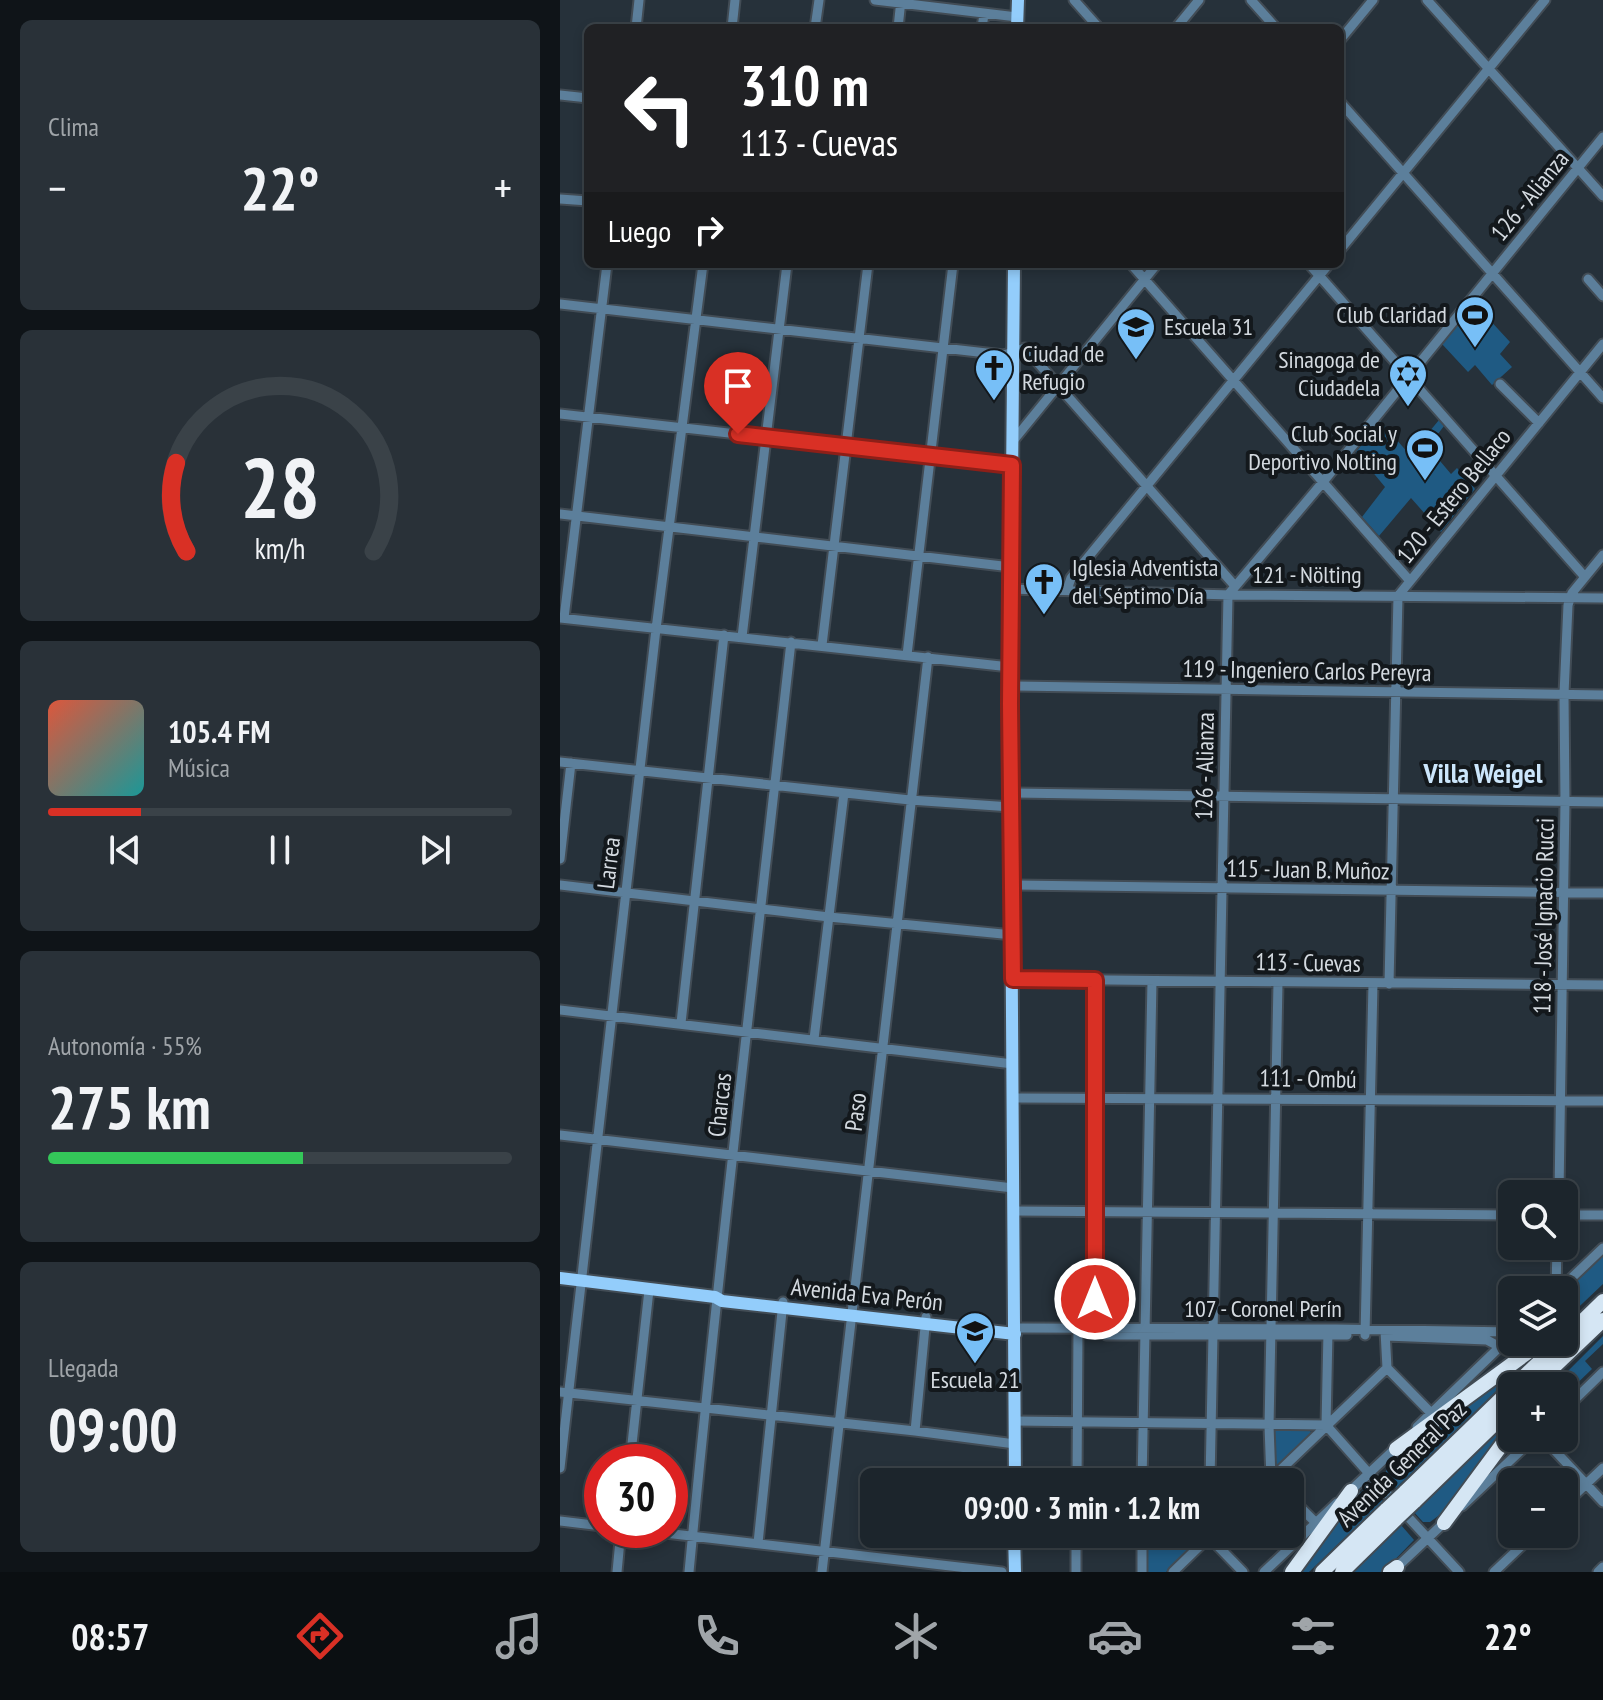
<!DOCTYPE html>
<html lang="es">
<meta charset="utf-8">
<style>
:root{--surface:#1c252c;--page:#293138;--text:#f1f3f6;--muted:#a0a5a9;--line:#3a4248;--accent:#d93025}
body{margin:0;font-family:"PT Sans Narrow",sans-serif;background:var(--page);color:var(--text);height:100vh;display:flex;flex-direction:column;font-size:30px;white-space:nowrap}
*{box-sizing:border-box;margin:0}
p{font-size:26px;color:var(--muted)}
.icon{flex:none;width:44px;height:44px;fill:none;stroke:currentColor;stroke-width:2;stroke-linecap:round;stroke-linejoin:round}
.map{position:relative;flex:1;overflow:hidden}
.side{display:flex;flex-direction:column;gap:20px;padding:20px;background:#0f1418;width:560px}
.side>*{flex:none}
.top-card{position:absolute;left:24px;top:24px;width:760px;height:244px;border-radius:12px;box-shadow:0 4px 12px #0003,0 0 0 2px var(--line);background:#202124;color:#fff;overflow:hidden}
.buttons{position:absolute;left:938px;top:1180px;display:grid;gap:16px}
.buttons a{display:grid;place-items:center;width:80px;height:80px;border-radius:12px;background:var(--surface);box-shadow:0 4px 12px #0003,0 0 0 2px var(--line);font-size:40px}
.speed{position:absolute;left:24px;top:1444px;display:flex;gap:16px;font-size:40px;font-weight:700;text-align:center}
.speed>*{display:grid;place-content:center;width:104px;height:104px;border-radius:50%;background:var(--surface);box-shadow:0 4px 12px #0003,0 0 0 2px var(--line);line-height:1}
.speed .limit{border:12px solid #d22;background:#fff;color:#111}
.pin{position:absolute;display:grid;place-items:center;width:68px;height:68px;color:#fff;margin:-82px -34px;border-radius:50% 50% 50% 0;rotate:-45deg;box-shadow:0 0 8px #0007}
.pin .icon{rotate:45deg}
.me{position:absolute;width:88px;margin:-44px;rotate:0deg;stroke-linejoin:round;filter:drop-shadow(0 0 6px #0008)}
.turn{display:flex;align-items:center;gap:28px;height:168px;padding:0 24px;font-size:36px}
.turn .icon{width:104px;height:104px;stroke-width:2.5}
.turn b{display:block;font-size:56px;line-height:68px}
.then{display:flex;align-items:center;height:76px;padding:0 24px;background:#0003;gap:16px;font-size:30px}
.big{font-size:60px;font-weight:700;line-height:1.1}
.side .card{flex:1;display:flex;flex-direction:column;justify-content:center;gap:12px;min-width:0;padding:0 28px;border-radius:12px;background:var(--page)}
.side .dial{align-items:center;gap:0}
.dial svg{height:208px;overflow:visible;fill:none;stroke:var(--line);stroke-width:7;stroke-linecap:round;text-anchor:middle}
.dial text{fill:var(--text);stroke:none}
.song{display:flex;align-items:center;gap:24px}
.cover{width:96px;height:96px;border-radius:12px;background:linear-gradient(135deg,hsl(10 70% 55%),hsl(180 70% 35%))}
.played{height:8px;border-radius:4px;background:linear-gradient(90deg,var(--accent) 20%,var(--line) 20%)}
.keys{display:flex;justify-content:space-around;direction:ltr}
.heat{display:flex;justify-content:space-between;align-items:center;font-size:44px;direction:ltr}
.charge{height:12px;border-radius:6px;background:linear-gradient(90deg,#34c759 55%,var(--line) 0)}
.trip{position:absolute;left:300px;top:1468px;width:444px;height:80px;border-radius:12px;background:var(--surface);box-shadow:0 4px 12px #0003,0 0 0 2px var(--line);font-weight:700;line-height:80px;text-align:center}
.tabs{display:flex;height:128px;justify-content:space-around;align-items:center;background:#0b0f12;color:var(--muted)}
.tabs .icon{width:56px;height:56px}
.tabs .selected{color:var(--accent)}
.tabs b{font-size:36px;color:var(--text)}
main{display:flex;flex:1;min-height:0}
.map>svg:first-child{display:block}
</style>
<main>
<section class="side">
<div class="card"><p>Clima</p>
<div class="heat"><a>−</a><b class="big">22°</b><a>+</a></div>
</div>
<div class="card dial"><svg viewBox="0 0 100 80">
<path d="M14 69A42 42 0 1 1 86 69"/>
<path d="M14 69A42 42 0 0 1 10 35" stroke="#d93025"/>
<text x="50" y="56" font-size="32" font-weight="700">28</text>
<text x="50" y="72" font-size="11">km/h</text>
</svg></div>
<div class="card">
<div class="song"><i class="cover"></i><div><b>105.4 FM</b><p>Música</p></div></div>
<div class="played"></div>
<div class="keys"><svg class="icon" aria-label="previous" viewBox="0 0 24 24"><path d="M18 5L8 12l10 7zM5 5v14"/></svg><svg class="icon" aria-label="pause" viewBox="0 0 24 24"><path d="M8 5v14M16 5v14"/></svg><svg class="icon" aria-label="next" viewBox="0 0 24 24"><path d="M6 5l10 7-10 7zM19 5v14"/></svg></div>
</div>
<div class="card"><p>Autonomía · 55%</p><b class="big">275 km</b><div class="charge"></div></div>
<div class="card"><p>Llegada</p><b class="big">09:00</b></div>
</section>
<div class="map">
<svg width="1043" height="1572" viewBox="0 0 1043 1572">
<rect width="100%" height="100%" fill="#26313a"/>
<path fill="#1f5a83" d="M915 304 950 342 940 354 952 367 932 385 915 365 908 372 882 344Z
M879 420 884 426 856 463 868 476 880 461 891 474 897 468 915 489 881 532 851 498 819 536 802 517 825 487 796 452 820 421 850 455Z
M1043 1255V1284L1004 1321V1292Z
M1043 1336V1344L1025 1361 1032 1369 1004 1396V1386H993Z
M978 1351 836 1488 825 1475C828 1451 953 1369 978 1351Z
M952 1414V1420L885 1511 870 1522H863L853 1511Z
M714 1429 750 1430 751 1433 716 1467 714 1466Z
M808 1486 823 1501 749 1572H735L787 1504Z
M841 1525 854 1540 823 1572H793Z
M634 1538 637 1542 606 1572H585V1541Z"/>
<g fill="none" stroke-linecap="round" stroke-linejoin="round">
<defs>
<path id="minor" d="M315 0 457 17
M514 0 539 28
M691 0 716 28
M867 0 1043 196
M76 28 79 0
M172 28 175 0
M255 28 259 0
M338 28 341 0
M422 28 424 14
M616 28 639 0
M780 40 813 0
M0 95 28 98
M780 102 1043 398
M0 199 28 201
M780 250 985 0
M571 264 850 581
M749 264 1025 577
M1028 279 1043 296
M0 304 444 355 465 348 675 586
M940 384 979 423
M0 414 452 465
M453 441 597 264
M0 514 451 567
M451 589 672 595 1043 598
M507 590 511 578 769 264
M0 618 450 667
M4 618 47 264
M182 637 227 264
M262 645 308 264
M347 655 393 264
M450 686 1043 695
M0 762 350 800 451 807
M451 793 1043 802
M0 859 11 763
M0 885 269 917 453 935
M452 885 1043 893
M453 979 1043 985
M535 980V1329
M829 984 838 596 1043 344
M0 1010 453 1064
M121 1023 164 635
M254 1039 284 793
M453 1098 1043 1101
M0 1135 453 1188
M999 1194 1005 802 1004 694 1008 605 1012 593 1043 555
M454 1211 952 1215
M1004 1215H1043
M996 1290 997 1246
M999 1290 1043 1248
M455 1328 776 1329 952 1332
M825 1331 827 1368 871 1413
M768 1332 766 1425 829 1496
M546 1335H787
M805 1335 813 984
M826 1336 927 1340 940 1347
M0 1392 355 1431 455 1444
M1004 1410 1043 1372
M455 1421 766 1425
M857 1427 952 1335
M355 1431 366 1317
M983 1438 1043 1502
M70 1462 89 1290
M0 1468 96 629 143 264
M711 1479 827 1368
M517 1482 518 1328
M582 1482 592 981
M650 1482 668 595 763 482 1043 137
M715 1482 711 1479 709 1426 718 983
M788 1493 838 1446
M730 1497 755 1522
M1004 1505 1043 1468
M902 1506 974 1438
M849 1518 899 1572
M0 1521 42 1526
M79 1530 442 1572
M649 1534V1537L683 1572
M454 1535 649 1537
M198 1543 223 1302
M835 1569 888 1519
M57 1572 61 1530
M129 1572C159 1261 196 952 231 642
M262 1572 368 657
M516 1572V1534
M582 1572V1534
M613 1572 650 1536
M704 1572 777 1503
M934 1572 974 1534
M1038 1572 1043 1567"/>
<path id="major" d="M457 28 458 0
M454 264 450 704 455 1482
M0 1278 155 1297 162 1301 455 1334
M454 1534 455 1572"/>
<path id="highway" d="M1004 1339 1043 1301
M954 1386 1000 1342
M974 1386 1043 1320
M836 1449 982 1342
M845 1492 952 1388
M854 1502 952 1407
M884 1523 952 1431
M732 1572 791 1491
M762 1572 827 1509
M782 1572 836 1519
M830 1572 837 1567"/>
</defs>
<use href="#minor" stroke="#424c55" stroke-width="13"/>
<use href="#major" stroke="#424c55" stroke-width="16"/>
<use href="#highway" stroke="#424c55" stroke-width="18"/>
<use href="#minor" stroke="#5c7f9b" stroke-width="9"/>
<use href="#major" stroke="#93cdfb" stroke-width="12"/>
<use href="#highway" stroke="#d5e6f4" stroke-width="14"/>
<defs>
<path id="highway-bridge" d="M827 1509 845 1492
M836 1519 854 1502"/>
</defs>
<use href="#highway-bridge" stroke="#424c55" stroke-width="18" stroke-linecap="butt"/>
<use href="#highway-bridge" stroke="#d5e6f4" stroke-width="14"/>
</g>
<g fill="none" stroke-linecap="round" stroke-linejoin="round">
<defs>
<path id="route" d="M178 434 452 465 450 704 453 979 535 980V1299"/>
</defs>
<use href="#route" stroke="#8d1f18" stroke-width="20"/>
<use href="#route" stroke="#d93025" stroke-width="14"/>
</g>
<defs>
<symbol id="stadium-pin" viewBox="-11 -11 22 30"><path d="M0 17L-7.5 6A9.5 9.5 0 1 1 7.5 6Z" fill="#77bff7" stroke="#13181c"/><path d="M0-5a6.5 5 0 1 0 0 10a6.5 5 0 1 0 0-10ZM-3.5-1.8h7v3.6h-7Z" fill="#111"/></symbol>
<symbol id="school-pin" viewBox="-11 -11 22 30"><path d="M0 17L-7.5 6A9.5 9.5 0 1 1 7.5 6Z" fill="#77bff7" stroke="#13181c"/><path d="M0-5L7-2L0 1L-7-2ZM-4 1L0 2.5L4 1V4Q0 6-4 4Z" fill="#111"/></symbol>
<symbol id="church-pin" viewBox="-11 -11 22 30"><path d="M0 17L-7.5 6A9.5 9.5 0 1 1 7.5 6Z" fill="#77bff7" stroke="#13181c"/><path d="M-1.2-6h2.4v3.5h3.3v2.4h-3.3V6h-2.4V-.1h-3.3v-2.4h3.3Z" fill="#111"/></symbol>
<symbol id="synagogue-pin" viewBox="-11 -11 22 30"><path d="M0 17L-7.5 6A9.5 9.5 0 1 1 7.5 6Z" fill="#77bff7" stroke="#13181c"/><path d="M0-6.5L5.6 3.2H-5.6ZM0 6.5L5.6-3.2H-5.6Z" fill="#111"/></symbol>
</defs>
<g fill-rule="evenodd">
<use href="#stadium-pin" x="893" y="293" width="44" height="60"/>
<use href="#school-pin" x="554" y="305" width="44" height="60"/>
<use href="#church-pin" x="412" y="346" width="44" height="60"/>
<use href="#synagogue-pin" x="826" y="352" width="44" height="60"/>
<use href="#stadium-pin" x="843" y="426" width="44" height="60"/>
<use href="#church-pin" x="462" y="560" width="44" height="60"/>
<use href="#school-pin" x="393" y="1309" width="44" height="60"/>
</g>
<g text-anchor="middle" stroke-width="8" stroke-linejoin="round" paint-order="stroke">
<g font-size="24" fill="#d4dae0" stroke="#13181c">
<text transform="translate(970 196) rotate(-51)" y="8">126 - Alianza</text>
<text transform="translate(894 496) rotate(-51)" y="8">120 - Estero Bellaco</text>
<text x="747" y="583">121 - Nölting</text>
<text transform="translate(747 671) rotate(1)" y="8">119 - Ingeniero Carlos Pereyra</text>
<text transform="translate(645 766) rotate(-89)" y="8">126 - Alianza</text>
<text transform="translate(49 863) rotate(-83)" y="8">Larrea</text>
<text transform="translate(748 870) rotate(1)" y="8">115 - Juan B. Muñoz</text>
<text transform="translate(984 916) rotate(-89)" y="8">118 - José Ignacio Rucci</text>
<text transform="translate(748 963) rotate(1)" y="8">113 - Cuevas</text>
<text transform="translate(748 1079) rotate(1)" y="8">111 - Ombú</text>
<text transform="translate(160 1105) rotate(-84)" y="8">Charcas</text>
<text transform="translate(296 1112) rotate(-83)" y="8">Paso</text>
<text transform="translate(307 1295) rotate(6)" y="8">Avenida Eva Perón</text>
<text x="703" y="1317">107 - Coronel Perín</text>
<text transform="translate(842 1464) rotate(-44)" y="8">Avenida General Paz</text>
</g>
<g font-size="24" fill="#d4dae0" stroke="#13181c" text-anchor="end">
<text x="887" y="323">Club Claridad</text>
<text x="604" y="335" text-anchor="start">Escuela 31</text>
<text x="462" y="362" text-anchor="start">Ciudad de<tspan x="462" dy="28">Refugio</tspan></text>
<text x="820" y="368">Sinagoga de<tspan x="820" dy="28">Ciudadela</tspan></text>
<text x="837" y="442">Club Social y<tspan x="837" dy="28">Deportivo Nolting</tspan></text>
<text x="512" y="576" text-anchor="start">Iglesia Adventista<tspan x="512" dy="28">del Séptimo Día</tspan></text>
<text x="415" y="1388" text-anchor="middle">Escuela 21</text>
</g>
<g font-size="28" font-weight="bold" fill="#cce6fb" stroke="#13181c">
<text x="923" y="783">Villa Weigel</text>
</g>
</g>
</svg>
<div class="buttons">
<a><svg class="icon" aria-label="search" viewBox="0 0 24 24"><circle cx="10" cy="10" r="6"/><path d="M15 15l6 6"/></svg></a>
<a><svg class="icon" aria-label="layers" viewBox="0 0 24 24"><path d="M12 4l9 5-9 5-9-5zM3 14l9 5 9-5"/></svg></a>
<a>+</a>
<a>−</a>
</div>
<div class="speed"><div class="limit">30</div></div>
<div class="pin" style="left:178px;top:434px;background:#d93025"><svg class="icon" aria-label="arrive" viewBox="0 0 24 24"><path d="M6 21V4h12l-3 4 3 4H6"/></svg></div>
<svg class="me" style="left:535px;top:1299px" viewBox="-20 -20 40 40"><circle r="17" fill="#d93025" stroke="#fff" stroke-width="3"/><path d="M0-11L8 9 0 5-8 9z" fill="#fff"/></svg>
<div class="trip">09:00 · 3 min · 1.2 km</div>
<div class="top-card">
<div class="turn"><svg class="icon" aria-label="left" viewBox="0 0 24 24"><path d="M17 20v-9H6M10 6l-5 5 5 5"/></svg><div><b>310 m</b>113 - Cuevas</div></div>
<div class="then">Luego<svg class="icon" aria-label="right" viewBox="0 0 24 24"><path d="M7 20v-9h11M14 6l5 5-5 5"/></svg></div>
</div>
</div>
</main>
<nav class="tabs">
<b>08:57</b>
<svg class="icon selected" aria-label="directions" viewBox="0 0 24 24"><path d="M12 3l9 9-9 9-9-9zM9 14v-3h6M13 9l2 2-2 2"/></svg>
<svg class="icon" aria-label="music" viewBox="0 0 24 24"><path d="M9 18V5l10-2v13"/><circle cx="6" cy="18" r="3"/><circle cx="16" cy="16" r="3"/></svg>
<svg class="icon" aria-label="phone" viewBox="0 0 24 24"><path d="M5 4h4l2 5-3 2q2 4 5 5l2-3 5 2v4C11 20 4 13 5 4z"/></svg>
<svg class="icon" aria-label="climate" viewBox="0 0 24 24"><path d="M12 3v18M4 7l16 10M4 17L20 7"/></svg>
<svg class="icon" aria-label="car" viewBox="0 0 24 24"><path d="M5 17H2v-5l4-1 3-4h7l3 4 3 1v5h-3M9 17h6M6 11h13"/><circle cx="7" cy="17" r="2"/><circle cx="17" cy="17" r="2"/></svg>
<svg class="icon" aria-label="filters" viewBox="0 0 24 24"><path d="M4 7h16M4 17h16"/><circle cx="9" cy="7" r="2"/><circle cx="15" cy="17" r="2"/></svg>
<b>22°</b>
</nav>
